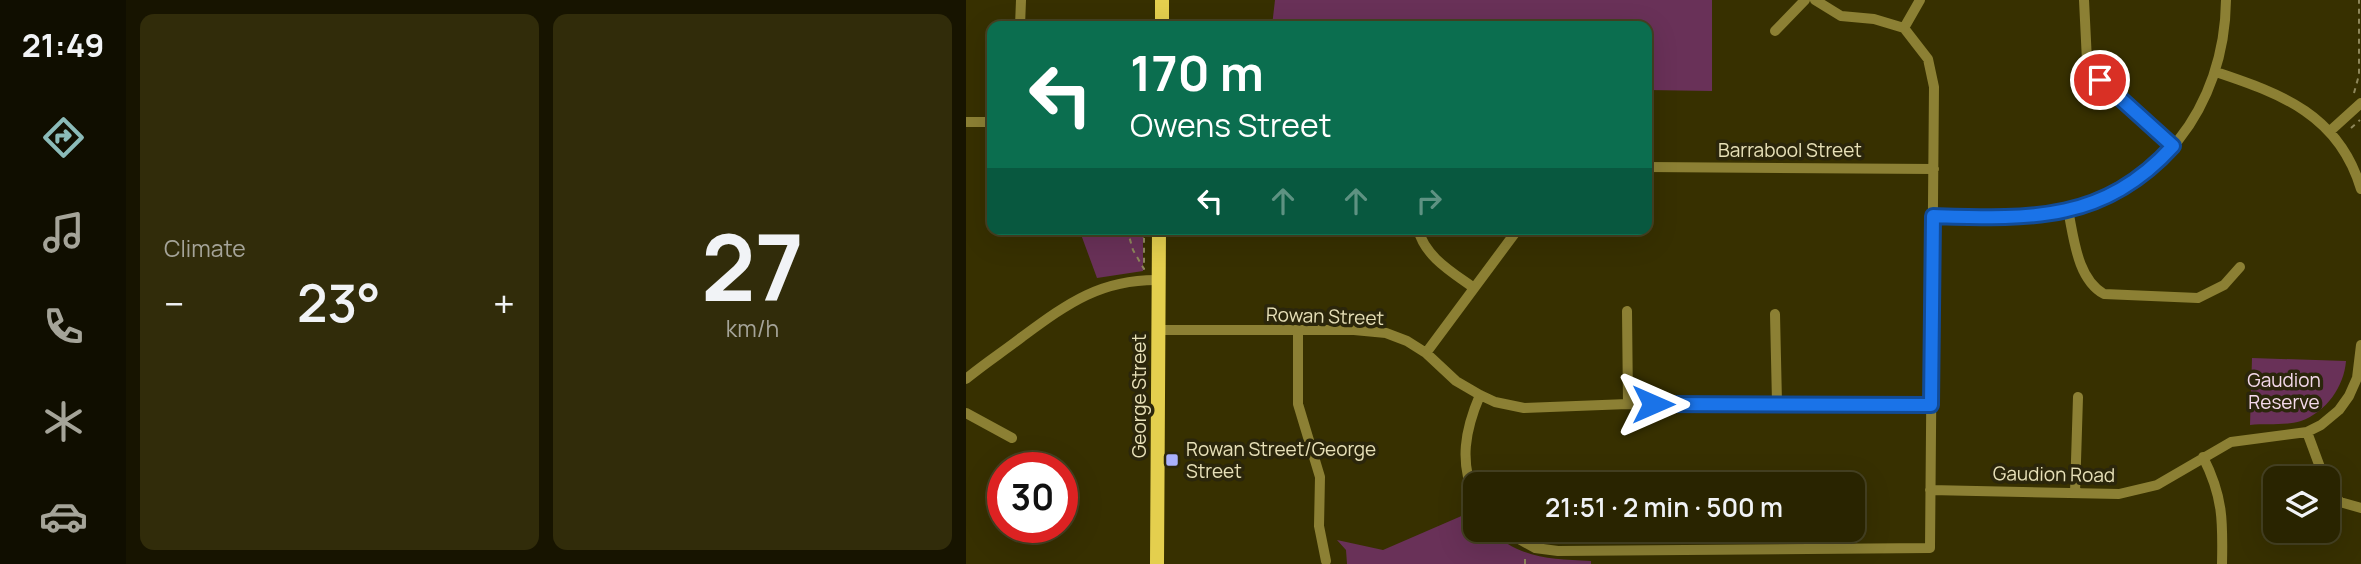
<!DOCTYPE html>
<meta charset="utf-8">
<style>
:root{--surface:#292400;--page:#312c0a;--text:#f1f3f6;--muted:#a5a499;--line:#454122;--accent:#8bbbb9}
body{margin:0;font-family:Manrope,sans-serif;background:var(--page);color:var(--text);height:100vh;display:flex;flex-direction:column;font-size:26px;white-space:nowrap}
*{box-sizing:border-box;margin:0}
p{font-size:23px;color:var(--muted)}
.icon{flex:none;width:38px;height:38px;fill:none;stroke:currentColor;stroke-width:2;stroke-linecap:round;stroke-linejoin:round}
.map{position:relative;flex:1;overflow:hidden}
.panel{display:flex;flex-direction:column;gap:14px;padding:14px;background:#171400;width:840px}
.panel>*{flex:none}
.top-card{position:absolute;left:21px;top:21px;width:665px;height:214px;border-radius:14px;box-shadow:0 7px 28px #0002,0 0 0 2px var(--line);background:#0b6e4f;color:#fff;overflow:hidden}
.buttons{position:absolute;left:1297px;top:466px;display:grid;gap:14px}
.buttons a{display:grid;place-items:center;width:77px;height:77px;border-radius:14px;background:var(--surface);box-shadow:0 7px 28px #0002,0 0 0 2px var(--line);font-size:35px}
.speed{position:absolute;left:21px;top:452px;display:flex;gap:14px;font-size:35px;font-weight:700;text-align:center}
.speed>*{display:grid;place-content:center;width:91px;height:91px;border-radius:50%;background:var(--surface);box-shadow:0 7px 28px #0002,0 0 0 2px var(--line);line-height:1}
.speed .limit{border:10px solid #d22;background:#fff;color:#111}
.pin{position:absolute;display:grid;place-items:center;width:60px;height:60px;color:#fff;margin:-30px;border:4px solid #fff;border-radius:50%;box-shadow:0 2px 7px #0007}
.me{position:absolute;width:77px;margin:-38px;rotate:90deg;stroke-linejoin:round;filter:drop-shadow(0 0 5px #0008)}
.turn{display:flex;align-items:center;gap:24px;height:147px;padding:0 28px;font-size:32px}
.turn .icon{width:91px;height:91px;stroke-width:2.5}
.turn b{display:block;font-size:49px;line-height:60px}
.lanes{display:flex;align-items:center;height:66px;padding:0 28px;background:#0003;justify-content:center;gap:35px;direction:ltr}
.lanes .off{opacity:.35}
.big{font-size:52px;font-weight:600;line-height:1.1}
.panel .card{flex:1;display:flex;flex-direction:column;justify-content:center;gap:10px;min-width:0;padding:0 24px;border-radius:14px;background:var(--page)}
.panel .dial{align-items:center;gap:0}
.dial b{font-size:91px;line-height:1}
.heat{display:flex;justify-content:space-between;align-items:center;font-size:38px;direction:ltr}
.panel .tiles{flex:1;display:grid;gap:14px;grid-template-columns:repeat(2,1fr)}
.trip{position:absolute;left:497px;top:472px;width:402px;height:70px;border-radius:14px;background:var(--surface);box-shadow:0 7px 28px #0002,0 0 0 2px var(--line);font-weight:600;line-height:70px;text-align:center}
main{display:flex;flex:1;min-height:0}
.tab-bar{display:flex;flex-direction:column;width:126px;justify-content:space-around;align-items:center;background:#100e00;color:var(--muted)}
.tab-bar .icon{width:49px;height:49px}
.tab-bar .current{color:var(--accent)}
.tab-bar b{font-size:32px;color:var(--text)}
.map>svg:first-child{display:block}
</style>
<main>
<nav class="tab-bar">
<b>21:49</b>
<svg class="icon current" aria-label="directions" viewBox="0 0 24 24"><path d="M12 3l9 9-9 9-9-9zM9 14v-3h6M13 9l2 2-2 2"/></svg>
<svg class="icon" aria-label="music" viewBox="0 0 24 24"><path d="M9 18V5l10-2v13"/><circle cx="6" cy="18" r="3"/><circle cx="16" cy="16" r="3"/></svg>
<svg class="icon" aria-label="phone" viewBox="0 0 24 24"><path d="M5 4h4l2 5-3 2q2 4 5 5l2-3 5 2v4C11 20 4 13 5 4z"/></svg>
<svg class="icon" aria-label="climate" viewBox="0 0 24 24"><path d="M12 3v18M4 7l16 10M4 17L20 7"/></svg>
<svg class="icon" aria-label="car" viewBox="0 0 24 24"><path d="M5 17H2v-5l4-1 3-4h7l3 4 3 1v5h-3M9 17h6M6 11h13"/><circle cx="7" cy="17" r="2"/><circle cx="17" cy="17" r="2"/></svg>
</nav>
<section class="panel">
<div class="tiles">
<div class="card"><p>Climate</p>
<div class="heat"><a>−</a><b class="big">23°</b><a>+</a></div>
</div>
<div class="card dial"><b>27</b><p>km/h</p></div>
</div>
</section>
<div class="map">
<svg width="1395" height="564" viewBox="0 0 1395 564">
<rect width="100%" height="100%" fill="#373000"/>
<path fill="#693158" d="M309 0H746V91L681 90V26H306Z
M113 229H177V271L131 278Z
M1286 358 1380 361C1378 387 1360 412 1335 421 1319 426 1300 423 1284 425Z
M507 511 509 514V530H523C555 559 585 559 625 561V564H381L380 550 371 540 417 550Z"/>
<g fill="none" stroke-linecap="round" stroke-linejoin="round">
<path stroke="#8e875b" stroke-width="2" stroke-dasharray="5 5" stroke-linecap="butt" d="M1388 93 1393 75V0
M1385 128 1394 120
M161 229 167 250 178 269V238
M169 229 178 237
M559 564V555"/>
<path stroke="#8c8034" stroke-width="10" d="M1118 0 1121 61 1134 81 1207 146
M54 26 55 0
M938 28 954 0
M809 31 839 0
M1250 72C1316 94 1373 115 1395 189
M0 122H26
M1363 132 1395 103
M681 167 968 169
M1102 210C1108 238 1111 279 1138 294L1232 298 1258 285 1274 267
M967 216C1005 217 1046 220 1084 214 1192 197 1259 106 1260 0
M452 229C459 257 486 272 508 288
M661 311 662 404
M809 314 811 403
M192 330H388L420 333 441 341 460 353 490 381 514 395 529 402 558 408 662 404 965 405
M332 331V404L354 477 353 526 360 561
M460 353 552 229
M0 379C18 364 38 351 56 337 101 304 134 279 193 280
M0 413 46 438
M1341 432 1358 478
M1237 457C1257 496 1257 521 1256 564
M1362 488 1374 502 1395 508
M964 490 1153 494 1191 485 1265 442 1341 432 1355 425 1373 410 1383 396 1391 378 1395 345
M1109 493 1112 397
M509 498C493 462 499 430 514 395
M537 530 569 548 592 551 964 548 968 87 962 59 938 28 908 19 875 16 849 0"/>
<path stroke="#e4cf4e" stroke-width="14" d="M196 26V0
M191 564 193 229"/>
</g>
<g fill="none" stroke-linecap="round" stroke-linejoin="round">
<defs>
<path id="route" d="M687 404 965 405 967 216C1063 219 1137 223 1207 146L1134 80"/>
</defs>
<use href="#route" stroke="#114b97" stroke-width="18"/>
<use href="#route" stroke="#1a73e8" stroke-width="12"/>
</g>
<rect fill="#a9b0fc" stroke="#2b260b" stroke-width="2.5" x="199" y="453" width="14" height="14" rx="3.5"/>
<g text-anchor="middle" stroke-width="7" stroke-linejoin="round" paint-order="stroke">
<g font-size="19" fill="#e7e0b8" stroke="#2b260b">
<text x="824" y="157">Barrabool Street</text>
<text transform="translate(359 316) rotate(2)" y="7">Rowan Street</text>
<text transform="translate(173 396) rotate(-90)" y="7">George Street</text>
<text transform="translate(1088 474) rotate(1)" y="7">Gaudion Road</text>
</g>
<g font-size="19" fill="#f4d9ea" stroke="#2b260b">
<text x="1318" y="387">Gaudion<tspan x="1318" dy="22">Reserve</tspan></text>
</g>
<g font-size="19" fill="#e7e0b8" stroke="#2b260b" text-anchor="start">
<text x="220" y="456">Rowan Street/George<tspan x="220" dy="22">Street</tspan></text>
</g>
</g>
</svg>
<div class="buttons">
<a><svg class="icon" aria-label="layers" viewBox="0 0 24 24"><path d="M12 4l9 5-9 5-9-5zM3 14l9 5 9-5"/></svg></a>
</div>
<div class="speed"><div class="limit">30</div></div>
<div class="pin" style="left:1134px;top:80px;background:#d93025"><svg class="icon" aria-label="arrive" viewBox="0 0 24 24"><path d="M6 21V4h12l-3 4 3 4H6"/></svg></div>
<svg class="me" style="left:687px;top:404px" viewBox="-20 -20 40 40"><path d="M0-17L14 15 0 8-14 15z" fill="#1a73e8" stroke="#fff" stroke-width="4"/></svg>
<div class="trip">21:51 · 2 min · 500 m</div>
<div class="top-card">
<div class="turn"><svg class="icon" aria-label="left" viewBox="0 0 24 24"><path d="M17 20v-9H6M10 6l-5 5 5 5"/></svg><div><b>170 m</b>Owens Street</div></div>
<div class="lanes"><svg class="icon" aria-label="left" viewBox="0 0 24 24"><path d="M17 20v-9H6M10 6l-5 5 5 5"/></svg><svg class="icon off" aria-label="ahead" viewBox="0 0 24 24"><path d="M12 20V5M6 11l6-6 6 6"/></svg><svg class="icon off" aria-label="ahead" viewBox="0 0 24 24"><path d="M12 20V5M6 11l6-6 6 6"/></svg><svg class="icon off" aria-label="right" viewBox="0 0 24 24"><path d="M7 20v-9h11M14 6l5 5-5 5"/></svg></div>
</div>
</div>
</main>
